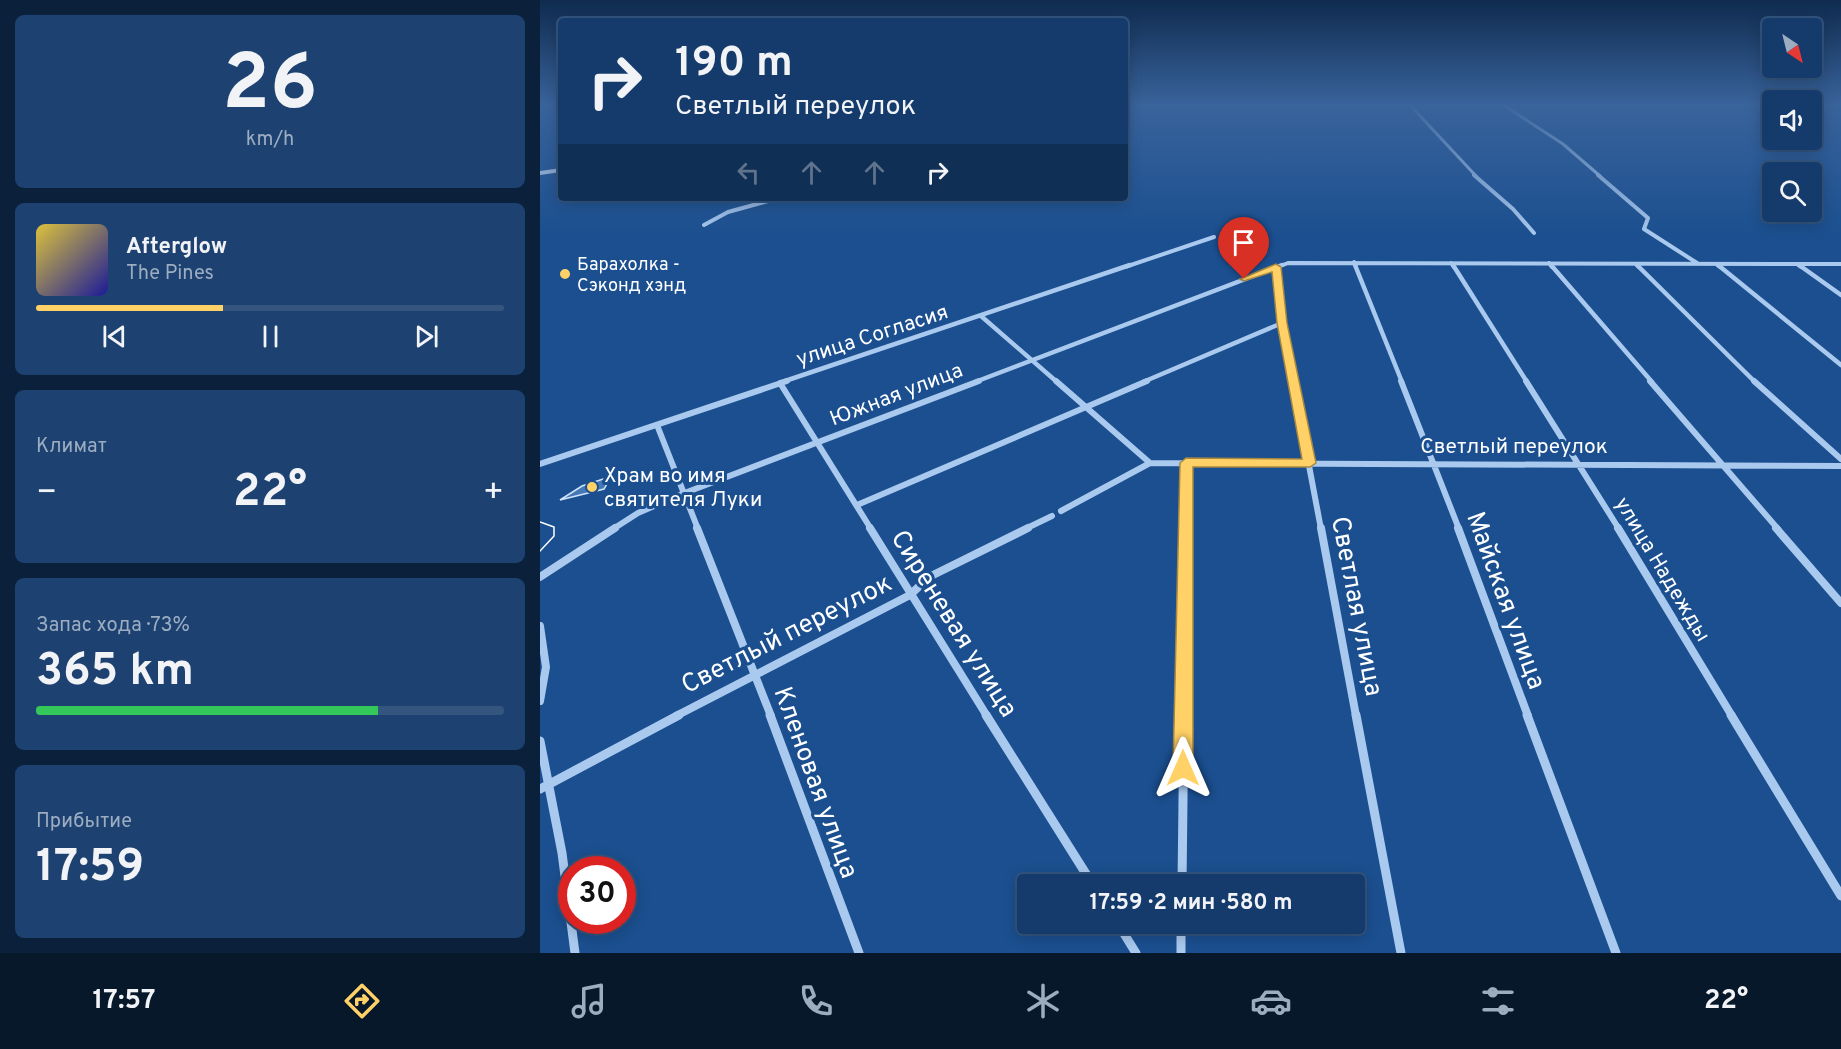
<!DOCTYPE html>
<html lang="ru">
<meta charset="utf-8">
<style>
:root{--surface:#143b6b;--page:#1d4271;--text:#f1f3f6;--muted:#9dadc1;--line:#33557e;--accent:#ffd166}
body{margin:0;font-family:Overpass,sans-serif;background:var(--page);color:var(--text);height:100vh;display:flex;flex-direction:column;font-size:22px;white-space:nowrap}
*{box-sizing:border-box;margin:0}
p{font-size:20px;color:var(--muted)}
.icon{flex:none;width:33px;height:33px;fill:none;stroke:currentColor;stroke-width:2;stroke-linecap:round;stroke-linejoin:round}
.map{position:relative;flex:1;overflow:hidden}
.sheet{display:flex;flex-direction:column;gap:15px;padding:15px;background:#0b203b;width:540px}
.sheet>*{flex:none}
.hud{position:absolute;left:18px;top:18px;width:570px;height:183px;border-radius:6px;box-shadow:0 3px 15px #0003,0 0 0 2px var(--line);background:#143b6b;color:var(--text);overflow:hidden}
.needle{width:39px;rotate:145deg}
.tools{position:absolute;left:1222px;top:18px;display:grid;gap:12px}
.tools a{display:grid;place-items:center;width:60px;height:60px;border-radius:6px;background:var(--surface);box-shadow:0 3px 15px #0003,0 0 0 2px var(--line);font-size:30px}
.speed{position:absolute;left:18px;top:856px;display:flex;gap:12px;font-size:30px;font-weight:700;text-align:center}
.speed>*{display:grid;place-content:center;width:78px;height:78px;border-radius:50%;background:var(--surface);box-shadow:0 3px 15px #0003,0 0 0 2px var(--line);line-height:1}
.speed .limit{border:9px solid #d22;background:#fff;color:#111}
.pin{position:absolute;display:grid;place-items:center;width:51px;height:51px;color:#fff;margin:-62px -26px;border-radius:50% 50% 50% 0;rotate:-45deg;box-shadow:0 0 6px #0007}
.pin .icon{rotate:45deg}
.me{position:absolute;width:66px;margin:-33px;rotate:0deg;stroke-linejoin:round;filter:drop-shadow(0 0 4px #0008)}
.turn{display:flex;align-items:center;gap:21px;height:126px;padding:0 18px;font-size:27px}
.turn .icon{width:78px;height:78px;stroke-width:2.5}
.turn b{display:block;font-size:42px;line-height:51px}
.lanes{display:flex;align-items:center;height:57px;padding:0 18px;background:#0003;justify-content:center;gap:30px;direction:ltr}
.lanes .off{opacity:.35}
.big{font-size:45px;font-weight:700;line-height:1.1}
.sheet .card{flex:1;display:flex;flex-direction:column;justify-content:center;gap:9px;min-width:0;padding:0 21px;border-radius:9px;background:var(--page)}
.sheet .dial{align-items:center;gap:0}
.dial b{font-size:78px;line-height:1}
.song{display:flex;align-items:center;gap:18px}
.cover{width:72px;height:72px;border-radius:9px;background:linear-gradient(135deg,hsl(50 70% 55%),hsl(240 70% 35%))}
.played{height:6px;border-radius:3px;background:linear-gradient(90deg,var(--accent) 40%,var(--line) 40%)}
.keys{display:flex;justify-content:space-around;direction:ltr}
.heat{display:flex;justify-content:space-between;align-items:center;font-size:33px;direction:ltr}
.charge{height:9px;border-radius:4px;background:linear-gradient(90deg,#34c759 73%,var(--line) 0)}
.trip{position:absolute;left:477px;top:874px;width:348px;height:60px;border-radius:6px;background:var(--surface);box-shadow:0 3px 15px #0003,0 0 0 2px var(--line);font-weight:700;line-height:60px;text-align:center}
.menu{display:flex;height:96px;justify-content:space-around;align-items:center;background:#08182b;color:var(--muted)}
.menu .icon{width:42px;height:42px}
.menu .active{color:var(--accent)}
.menu b{font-size:27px;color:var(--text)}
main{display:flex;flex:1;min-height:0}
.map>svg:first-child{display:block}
</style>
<main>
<section class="sheet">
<div class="card dial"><b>26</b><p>km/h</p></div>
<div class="card">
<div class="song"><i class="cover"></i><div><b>Afterglow</b><p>The Pines</p></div></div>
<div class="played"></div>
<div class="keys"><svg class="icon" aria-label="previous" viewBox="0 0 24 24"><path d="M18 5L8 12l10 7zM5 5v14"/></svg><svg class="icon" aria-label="pause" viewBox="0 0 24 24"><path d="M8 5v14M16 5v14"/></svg><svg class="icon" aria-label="next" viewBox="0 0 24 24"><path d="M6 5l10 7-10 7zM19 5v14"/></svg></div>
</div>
<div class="card"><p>Климат</p>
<div class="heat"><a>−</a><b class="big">22°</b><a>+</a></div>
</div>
<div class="card"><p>Запас хода · 73%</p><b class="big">365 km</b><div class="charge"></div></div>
<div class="card"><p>Прибытие</p><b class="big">17:59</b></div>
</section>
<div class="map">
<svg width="1301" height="953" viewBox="0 0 1301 953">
<rect width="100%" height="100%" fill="#1b4f8f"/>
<path fill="#4478b7" stroke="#cfe3fa" stroke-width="1.5" d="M63 479 68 482 64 489 20 500 42 486Z"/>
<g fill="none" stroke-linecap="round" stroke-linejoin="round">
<path stroke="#a9c9ee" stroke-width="3" d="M869 104 936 176
M962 104 1023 144 1060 176"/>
<path stroke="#a9c9ee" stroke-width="4" d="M934 175 973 209 994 233
M1058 175 1108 218 1104 229 1157 263
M164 225 188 212 239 198
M814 262 816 267
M911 263 914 267
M1009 263 1012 267
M1096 264 1099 267
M1176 264 1180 267
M1257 264 1261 267
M585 267 674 237
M738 267 748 263 1301 264"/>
<path stroke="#a9c9ee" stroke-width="4.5" d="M815 265 862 382
M913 265 987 382
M1011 265 1112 382
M1097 265 1215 382
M1178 265 1301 365
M1259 265 1301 295
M736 267 742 323 753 382
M441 316 517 382
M242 382 590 265
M435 382 742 265
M603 382 742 323"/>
<path stroke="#a9c9ee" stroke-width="6" d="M516 381 610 463
M753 381 781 529
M861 381 919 529
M986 381 1079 529
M1110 381 1238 529
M1214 381 1301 459
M240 383 331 529
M117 425 158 529
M0 464 247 381
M317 505 607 381
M521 511 610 463 1301 466
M73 529 98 513 142 494 439 381
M485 529 512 516
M646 529 647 463"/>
<path stroke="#a9c9ee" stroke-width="8" d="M157 528 231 716
M330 528 447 716
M781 528 816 716
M918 528 988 716
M1078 528 1192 716
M1236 528 1301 603
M0 577 75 528
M0 626 6 667 0 701
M136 716 370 595 389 577 488 528
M644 716 646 528"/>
<path stroke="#a9c9ee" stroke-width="9" d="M230 715 319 953
M446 715 553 885
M816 715 861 953
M987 715 1076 953
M1191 715 1301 896
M0 741 22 853 35 953
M0 789 139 715
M642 885 644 715
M578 924 596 953
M641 924V953"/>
<path fill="#d6e6fa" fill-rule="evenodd" d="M21 168V172L0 175V171Z"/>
<path stroke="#fff" stroke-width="1.5" d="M0 522 14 527V536L0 551"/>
</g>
<linearGradient id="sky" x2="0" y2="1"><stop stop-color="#0f2b4f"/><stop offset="0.44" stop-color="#39639b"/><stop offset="1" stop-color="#39639b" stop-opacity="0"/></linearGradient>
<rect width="1301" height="237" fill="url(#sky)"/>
<path fill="#ffd166" stroke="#a68842" stroke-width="1.5" d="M736 264 741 267 747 323 776 463 770 467H653V768L650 775 643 777 636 775 633 768 640 463 646 458 762 459 737 323 732 272 704 281 700 279Z"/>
<g fill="#ffd166" stroke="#1b4f8f" stroke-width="2">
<circle cx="25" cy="274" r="6"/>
<circle cx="52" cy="487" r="6"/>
</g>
<g text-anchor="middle" stroke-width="6" stroke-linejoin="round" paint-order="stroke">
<g font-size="18" fill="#fff" stroke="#1b4f8f" text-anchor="start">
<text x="37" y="270">Барахолка -<tspan x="37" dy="21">Сэконд хэнд</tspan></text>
</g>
<g font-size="21" fill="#fff" stroke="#1b4f8f">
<text transform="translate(332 335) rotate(-18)" y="7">улица Согласия</text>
<text transform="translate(356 394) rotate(-21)" y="7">Южная улица</text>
<text x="974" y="453">Светлый переулок</text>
<text transform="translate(1123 569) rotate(59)" y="7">улица Надежды</text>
</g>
<g font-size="21" fill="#fff" stroke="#1b4f8f" text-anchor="start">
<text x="64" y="482">Храм во имя<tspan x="64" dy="24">святителя Луки</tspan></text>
</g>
<g font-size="26" fill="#fff" stroke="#1b4f8f">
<text transform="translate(967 600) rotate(70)" y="9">Майская улица</text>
<text transform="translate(818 606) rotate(79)" y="9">Светлая улица</text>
<text transform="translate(415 623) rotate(58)" y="9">Сиреневая улица</text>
<text transform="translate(246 633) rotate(-27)" y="9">Светлый переулок</text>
<text transform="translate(277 782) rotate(70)" y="9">Кленовая улица</text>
</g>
</g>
</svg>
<div class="tools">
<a><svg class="needle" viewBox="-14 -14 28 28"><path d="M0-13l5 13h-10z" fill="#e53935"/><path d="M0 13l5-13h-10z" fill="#9dadc1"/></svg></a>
<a><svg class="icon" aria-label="sound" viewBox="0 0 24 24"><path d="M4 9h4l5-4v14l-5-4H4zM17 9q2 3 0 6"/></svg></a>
<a><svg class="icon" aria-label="search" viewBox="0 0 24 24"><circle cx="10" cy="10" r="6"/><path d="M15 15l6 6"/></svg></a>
</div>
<div class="speed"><div class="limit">30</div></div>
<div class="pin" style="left:704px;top:279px;background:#d93025"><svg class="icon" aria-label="arrive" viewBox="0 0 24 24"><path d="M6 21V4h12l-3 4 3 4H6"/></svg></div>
<svg class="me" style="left:643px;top:768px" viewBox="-20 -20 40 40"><path d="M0-17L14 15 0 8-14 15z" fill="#ffd166" stroke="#fff" stroke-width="4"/></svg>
<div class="trip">17:59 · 2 мин · 580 m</div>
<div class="hud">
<div class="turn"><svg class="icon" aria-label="right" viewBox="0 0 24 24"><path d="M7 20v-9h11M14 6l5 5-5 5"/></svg><div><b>190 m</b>Светлый переулок</div></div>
<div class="lanes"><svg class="icon off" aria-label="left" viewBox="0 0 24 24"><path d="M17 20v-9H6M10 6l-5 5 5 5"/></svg><svg class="icon off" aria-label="ahead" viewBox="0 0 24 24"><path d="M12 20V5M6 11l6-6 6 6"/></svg><svg class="icon off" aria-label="ahead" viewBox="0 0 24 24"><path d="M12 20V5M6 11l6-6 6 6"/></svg><svg class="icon" aria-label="right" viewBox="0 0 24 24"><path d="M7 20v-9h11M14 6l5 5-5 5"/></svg></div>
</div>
</div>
</main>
<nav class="menu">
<b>17:57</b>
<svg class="icon active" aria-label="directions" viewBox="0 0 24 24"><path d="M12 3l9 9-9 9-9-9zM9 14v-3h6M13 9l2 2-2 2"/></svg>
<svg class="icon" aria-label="music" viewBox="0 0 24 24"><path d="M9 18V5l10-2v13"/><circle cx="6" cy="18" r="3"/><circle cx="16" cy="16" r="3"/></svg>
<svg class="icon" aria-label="phone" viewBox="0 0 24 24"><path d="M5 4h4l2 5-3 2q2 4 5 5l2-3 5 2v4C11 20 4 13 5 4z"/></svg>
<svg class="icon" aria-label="climate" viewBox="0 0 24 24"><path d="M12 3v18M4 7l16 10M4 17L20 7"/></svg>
<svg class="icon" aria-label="car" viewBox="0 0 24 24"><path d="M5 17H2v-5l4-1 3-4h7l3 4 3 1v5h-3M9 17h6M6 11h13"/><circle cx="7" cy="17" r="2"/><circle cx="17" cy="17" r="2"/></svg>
<svg class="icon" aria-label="filters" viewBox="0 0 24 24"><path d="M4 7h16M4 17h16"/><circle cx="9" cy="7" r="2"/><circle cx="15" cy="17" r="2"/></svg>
<b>22°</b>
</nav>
